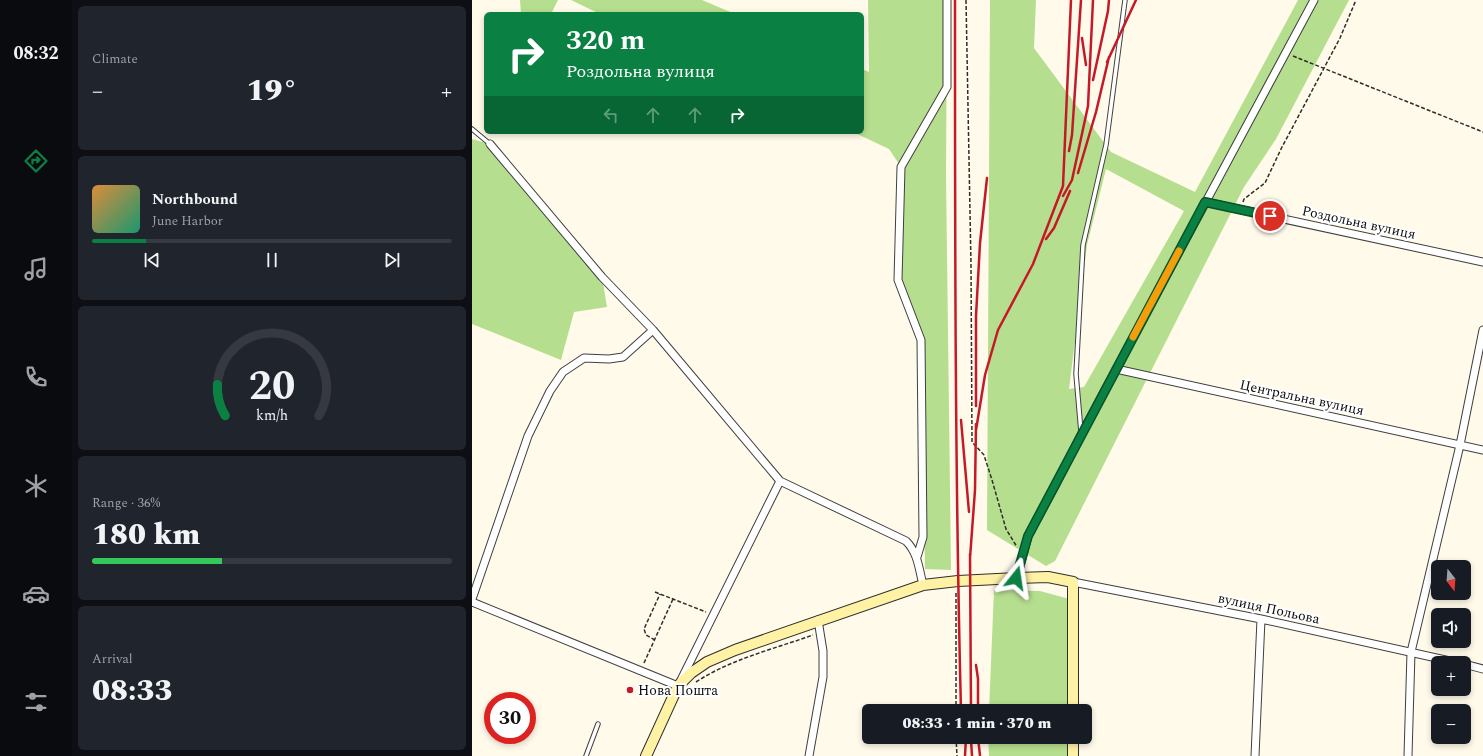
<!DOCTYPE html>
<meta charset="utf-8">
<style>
:root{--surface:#171b24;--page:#20242c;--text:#f1f3f6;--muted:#9ea1a6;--line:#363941;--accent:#0b8043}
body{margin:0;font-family:Spectral,serif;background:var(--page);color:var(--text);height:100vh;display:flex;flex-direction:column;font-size:15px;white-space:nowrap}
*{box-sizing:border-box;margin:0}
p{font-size:13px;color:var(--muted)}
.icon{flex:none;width:22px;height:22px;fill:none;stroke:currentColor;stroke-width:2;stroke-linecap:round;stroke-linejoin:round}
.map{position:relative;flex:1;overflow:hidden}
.sheet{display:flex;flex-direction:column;gap:6px;padding:6px;background:#0d0f14;width:400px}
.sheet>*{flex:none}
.hud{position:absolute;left:12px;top:12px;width:380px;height:122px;border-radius:6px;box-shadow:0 2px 6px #0003;background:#0b8043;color:#fff;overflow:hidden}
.needle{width:26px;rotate:163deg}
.fabs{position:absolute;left:959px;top:560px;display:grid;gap:8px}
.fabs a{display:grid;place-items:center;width:40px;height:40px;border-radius:6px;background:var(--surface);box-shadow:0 2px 6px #0003;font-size:20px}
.speed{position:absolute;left:12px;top:692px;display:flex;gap:8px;font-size:20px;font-weight:700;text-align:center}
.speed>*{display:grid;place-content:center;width:52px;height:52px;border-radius:50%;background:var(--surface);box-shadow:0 2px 6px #0003;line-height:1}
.speed .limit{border:6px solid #d22;background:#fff;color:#111}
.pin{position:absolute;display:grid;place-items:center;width:34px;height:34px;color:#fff;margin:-17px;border:2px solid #fff;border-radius:50%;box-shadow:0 1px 4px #0007}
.me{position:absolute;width:44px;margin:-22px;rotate:15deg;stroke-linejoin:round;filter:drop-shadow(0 0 3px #0008)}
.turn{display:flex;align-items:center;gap:14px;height:84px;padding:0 16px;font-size:18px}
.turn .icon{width:52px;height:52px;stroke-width:2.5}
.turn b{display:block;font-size:28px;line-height:34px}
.lanes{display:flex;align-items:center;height:38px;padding:0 16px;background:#0003;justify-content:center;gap:20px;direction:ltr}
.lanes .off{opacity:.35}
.big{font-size:30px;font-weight:800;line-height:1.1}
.sheet .card{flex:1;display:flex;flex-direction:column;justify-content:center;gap:6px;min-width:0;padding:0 14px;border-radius:6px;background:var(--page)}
.sheet .dial{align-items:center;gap:0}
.dial svg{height:104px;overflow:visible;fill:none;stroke:var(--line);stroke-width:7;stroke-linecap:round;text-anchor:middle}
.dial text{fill:var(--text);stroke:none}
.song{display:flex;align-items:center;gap:12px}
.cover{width:48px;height:48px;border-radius:6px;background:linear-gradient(135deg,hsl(30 70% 55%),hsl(160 70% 35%))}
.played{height:4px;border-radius:2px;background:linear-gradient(90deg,var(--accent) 15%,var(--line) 15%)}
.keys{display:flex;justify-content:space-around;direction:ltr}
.heat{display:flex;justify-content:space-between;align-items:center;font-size:22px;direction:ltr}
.charge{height:6px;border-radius:3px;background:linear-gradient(90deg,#34c759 36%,var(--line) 0)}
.trip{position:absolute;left:390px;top:704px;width:230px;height:40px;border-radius:6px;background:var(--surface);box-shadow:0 2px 6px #0003;font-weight:800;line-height:40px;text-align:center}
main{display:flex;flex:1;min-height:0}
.tab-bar{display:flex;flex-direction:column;width:72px;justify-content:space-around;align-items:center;background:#090b0e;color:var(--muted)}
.tab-bar .icon{width:28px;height:28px}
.tab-bar .on{color:var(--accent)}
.tab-bar b{font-size:18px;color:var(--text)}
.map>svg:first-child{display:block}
</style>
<main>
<nav class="tab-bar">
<b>08:32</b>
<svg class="icon on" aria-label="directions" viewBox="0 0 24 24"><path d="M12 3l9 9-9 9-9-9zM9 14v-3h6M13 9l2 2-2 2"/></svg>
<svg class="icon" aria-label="music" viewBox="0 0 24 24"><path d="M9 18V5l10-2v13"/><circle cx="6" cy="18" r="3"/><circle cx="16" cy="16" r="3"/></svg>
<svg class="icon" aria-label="phone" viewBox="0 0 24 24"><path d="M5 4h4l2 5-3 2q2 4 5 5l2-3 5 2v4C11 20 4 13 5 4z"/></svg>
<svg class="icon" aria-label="climate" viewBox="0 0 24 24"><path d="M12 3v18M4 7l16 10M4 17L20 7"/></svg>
<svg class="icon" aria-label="car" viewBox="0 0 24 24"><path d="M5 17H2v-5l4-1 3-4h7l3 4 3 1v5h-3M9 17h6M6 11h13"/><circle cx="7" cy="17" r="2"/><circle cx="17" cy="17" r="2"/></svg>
<svg class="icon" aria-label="filters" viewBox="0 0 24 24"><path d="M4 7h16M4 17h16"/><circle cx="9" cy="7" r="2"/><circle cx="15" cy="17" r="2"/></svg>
</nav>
<section class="sheet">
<div class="card"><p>Climate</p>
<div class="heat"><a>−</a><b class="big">19°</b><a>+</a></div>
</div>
<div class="card">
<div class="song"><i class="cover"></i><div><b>Northbound</b><p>June Harbor</p></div></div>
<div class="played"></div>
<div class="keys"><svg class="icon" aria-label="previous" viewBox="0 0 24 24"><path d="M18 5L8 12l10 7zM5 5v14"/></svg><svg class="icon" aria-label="pause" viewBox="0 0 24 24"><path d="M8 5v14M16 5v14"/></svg><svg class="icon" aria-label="next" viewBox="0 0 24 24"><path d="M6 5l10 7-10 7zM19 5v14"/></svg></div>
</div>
<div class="card dial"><svg viewBox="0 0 100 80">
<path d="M14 69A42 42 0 1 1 86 69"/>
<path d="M14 69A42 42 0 0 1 8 45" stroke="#0b8043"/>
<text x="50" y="56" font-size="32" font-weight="700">20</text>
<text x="50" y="72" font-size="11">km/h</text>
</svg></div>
<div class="card"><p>Range · 36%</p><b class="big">180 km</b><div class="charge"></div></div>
<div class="card"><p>Arrival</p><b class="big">08:33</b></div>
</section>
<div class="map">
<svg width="1011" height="756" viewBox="0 0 1011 756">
<rect width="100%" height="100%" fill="#fffaea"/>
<path fill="#b6de8f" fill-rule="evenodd" d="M48 0H86L79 14H49Z
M99 0H230L263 14H128Z
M396 0H475L474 175 479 570 453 569 449 340 426 280 429 167 417 149 381 132H390V69L397 72Z
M518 0H564L562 48 639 152 723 192 826 0H877L804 139 772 187 583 561 574 566 515 530ZM634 169 712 211 612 387 597 389 615 245Z
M0 139 18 144 130 277 135 307 102 312 89 360 0 324Z
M522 590 568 591 601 600V711H517Z
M516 737H601V756H517Z"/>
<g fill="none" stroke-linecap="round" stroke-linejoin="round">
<defs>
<path id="lane" d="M0 129 18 144
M609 432 604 374 611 245 634 145 653 0
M114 756 126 724"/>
<path id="street" d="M733 202 1011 262
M644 369 1011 450
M308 481 434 541C446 553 447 569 451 585
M445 557 451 537 449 340 426 280 429 167 475 87V0
M545 578 556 536 584 484 610 433 842 0
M601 582 789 619 987 663
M0 599 56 436 78 391 91 372 112 358 137 359 151 357 181 330
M0 602 206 686 308 481 181 330 130 277 18 144
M992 664 1011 669
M337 756 351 677V651L346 620
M783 756 789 619
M936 756 939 652 988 445 1011 330"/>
<path id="secondary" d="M174 756 206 686 219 673 235 662 263 650 451 585 486 581 545 578 576 577 601 582V711
M601 756V737"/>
</defs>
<use href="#lane" stroke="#3f3f3f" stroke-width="5.5"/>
<use href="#street" stroke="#3f3f3f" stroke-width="9"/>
<use href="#secondary" stroke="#2e2e2e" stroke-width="12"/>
<path stroke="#2e2e2e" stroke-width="1.5" stroke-dasharray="4 2" stroke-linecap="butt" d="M494 0 499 265 500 442 512 455 520 480 534 529 545 547
M821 56 1011 132
M771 202 772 199 793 183 809 149 868 38 884 0
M183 592 234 612
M183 640 174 635 172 629 188 594
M172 663 201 599
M224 682C259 659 302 649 341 635
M484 711V591
M484 737 485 756"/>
<use href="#lane" stroke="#fff" stroke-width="3.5"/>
<use href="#street" stroke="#fff" stroke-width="7"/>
<use href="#secondary" stroke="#fff2a5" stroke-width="10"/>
<path stroke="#c61928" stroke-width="2.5" d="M483 0C483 237 483 474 489 711
M610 38 614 65
M635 62 664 0
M621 80 636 11 637 0
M597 151 600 135 609 0
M606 173 624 112 637 57
M591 196 600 180 616 106 621 0
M574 239 582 228 598 191
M504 406V316L508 243 515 178
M489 420 497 512
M504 430 513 375 526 330 561 264 591 186 599 0
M498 554 499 711
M498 558 503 490 504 424
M504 665 506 679V711
M506 737 508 756
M499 740 500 756
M493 756 494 737"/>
</g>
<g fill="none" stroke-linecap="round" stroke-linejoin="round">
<defs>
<path id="route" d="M544 578 556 536 733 202 798 216"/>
</defs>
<use href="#route" stroke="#07532c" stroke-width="10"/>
<use href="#route" stroke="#0b8043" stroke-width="7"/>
<path stroke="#f59e0b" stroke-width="7" d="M661 337 707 251"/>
</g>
<circle fill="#c61928" stroke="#fff" stroke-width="1.5" cx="158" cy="690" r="4"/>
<g text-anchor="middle" stroke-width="4" stroke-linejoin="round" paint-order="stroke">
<g font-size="14" fill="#0c0c0c" stroke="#fff">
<text transform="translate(887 222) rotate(12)" y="5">Роздольна вулиця</text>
<text transform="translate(830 397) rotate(12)" y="5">Центральна вулиця</text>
<text transform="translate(797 608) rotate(12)" y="5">вулиця Польова</text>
</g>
<g font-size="14" fill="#0c0c0c" stroke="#fff" text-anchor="start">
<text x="166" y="695">Нова Пошта</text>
</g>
</g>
</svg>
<div class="fabs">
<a><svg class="needle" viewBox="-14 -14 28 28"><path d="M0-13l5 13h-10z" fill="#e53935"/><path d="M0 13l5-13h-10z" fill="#9ea1a6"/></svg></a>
<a><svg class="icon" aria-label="sound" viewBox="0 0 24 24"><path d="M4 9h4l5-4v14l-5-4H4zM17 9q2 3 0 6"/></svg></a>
<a>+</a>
<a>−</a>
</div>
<div class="speed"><div class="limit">30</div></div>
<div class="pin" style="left:798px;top:216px;background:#d93025"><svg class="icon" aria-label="arrive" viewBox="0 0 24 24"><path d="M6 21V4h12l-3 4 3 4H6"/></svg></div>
<svg class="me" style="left:544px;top:578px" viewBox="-20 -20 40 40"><path d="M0-17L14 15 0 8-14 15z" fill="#0b8043" stroke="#fff" stroke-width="4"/></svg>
<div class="trip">08:33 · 1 min · 370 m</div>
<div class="hud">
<div class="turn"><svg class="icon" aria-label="right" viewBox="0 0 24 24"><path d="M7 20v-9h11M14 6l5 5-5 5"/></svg><div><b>320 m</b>Роздольна вулиця</div></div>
<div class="lanes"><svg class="icon off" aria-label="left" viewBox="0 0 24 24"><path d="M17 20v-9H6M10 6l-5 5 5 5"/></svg><svg class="icon off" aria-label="ahead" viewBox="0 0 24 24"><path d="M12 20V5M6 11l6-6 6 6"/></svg><svg class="icon off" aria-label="ahead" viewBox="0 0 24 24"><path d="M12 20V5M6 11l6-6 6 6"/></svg><svg class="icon" aria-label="right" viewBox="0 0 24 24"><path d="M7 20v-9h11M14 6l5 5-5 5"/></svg></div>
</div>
</div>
</main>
